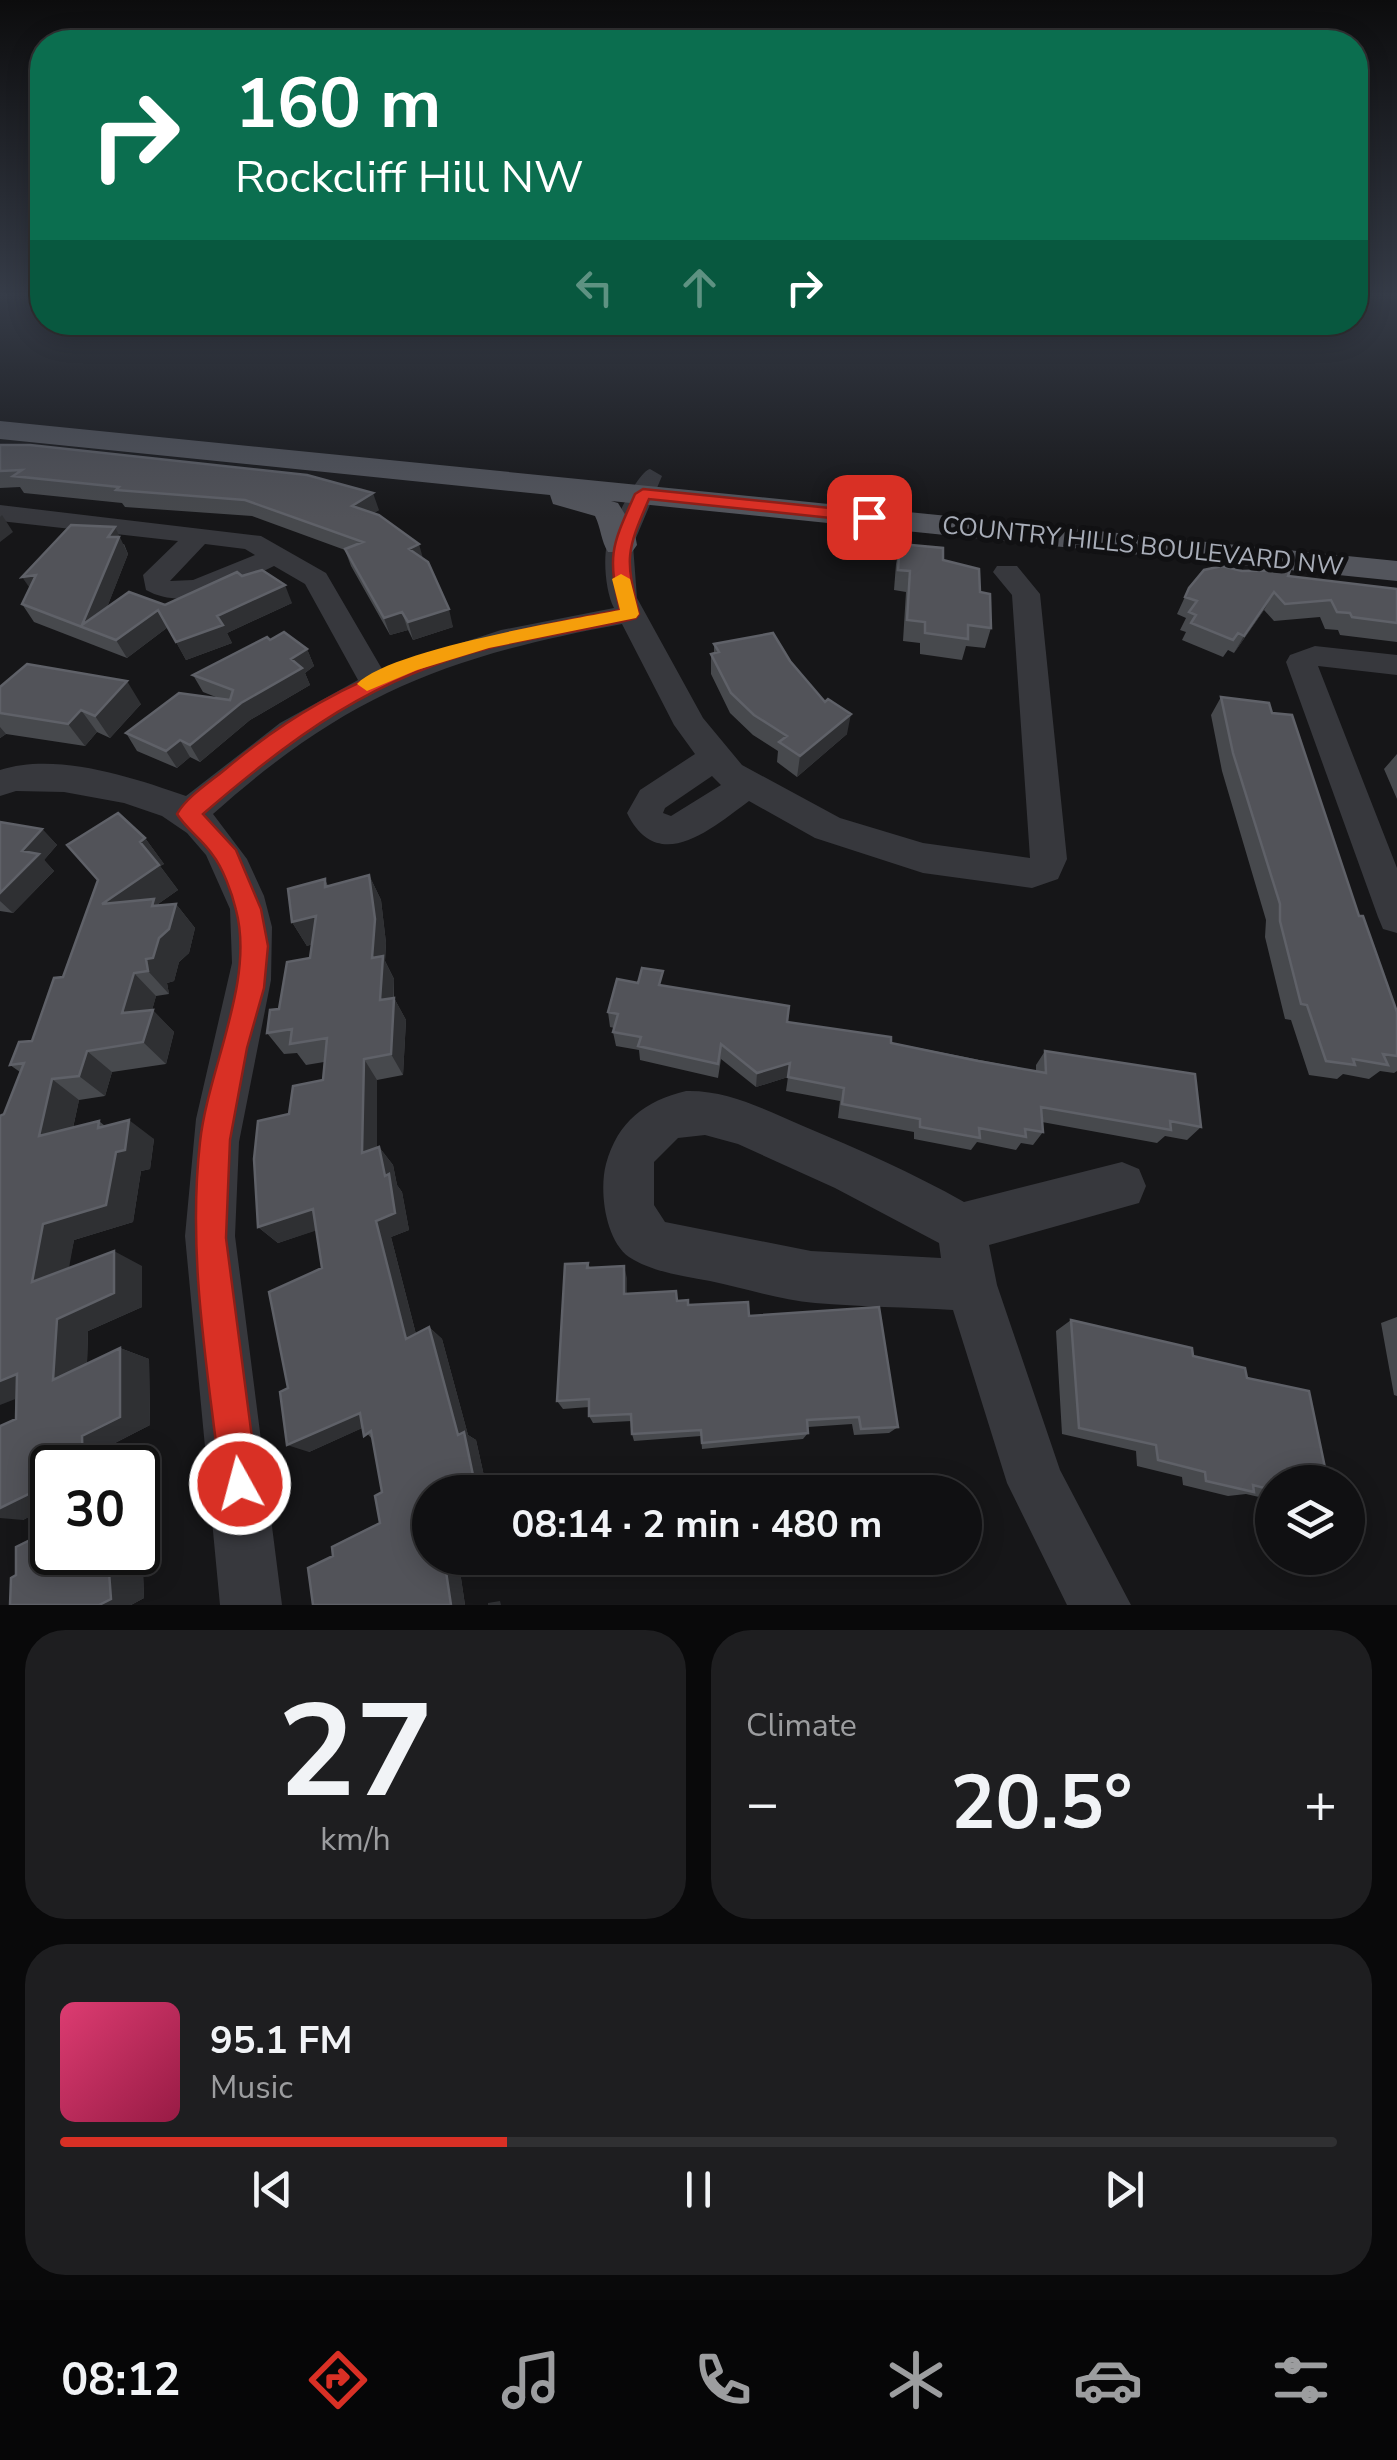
<!DOCTYPE html>
<meta charset="utf-8">
<style>
:root{--surface:#101012;--page:#1e1e20;--text:#f1f3f6;--muted:#9c9d9f;--line:#303032;--accent:#d93025}
body{margin:0;font-family:"Nunito Sans",sans-serif;background:var(--page);color:var(--text);height:100vh;display:flex;flex-direction:column;font-size:38px;white-space:nowrap}
*{box-sizing:border-box;margin:0}
p{font-size:32px;color:var(--muted)}
.icon{flex:none;width:55px;height:55px;fill:none;stroke:currentColor;stroke-width:2;stroke-linecap:round;stroke-linejoin:round}
.map{position:relative;height:1605px;overflow:hidden}
.side{display:flex;flex-direction:column;gap:25px;padding:25px;background:#09090a;flex:1}
.side>*{flex:none}
.top-card{position:absolute;left:30px;top:30px;width:1338px;height:305px;border-radius:40px;box-shadow:0 5px 25px #0003,0 0 0 2px var(--line);background:#0b6e4f;color:#fff;overflow:hidden}
.buttons{position:absolute;left:1255px;top:1465px;display:grid;gap:20px}
.buttons a{display:grid;place-items:center;width:110px;height:110px;border-radius:50%;background:var(--surface);box-shadow:0 5px 25px #0003,0 0 0 2px var(--line);font-size:50px}
.speed{position:absolute;left:30px;top:1445px;display:flex;gap:20px;font-size:50px;font-weight:700;text-align:center}
.speed>*{display:grid;place-content:center;width:130px;height:130px;border-radius:50%;background:var(--surface);box-shadow:0 5px 25px #0003,0 0 0 2px var(--line);line-height:1}
.speed .limit{border:5px solid #111;border-radius:15px;background:#fff;color:#111}
.pin{position:absolute;display:grid;place-items:center;width:85px;height:85px;color:#fff;margin:-42px;border-radius:20px;box-shadow:0 5px 15px #0006}
.me{position:absolute;width:110px;margin:-55px;rotate:353deg;stroke-linejoin:round;filter:drop-shadow(0 0 8px #0008)}
.turn{display:flex;align-items:center;gap:35px;height:210px;padding:0 40px;font-size:45px}
.turn .icon{width:130px;height:130px;stroke-width:2.5}
.turn b{display:block;font-size:70px;line-height:85px}
.lanes{display:flex;align-items:center;height:95px;padding:0 40px;background:#0003;justify-content:center;gap:50px;direction:ltr}
.lanes .off{opacity:.35}
.big{font-size:75px;font-weight:700;line-height:1.1}
.side .card{flex:1;display:flex;flex-direction:column;justify-content:center;gap:15px;min-width:0;padding:0 35px;border-radius:40px;background:var(--page)}
.side .dial{align-items:center;gap:0}
.dial b{font-size:130px;line-height:1}
.song{display:flex;align-items:center;gap:30px}
.cover{width:120px;height:120px;border-radius:15px;background:linear-gradient(135deg,hsl(340 70% 55%),hsl(340 70% 35%))}
.played{height:10px;border-radius:5px;background:linear-gradient(90deg,var(--accent) 35%,var(--line) 35%)}
.keys{display:flex;justify-content:space-around;direction:ltr}
.heat{display:flex;justify-content:space-between;align-items:center;font-size:55px;direction:ltr}
.side .tiles{flex:1;display:grid;gap:25px;grid-template-columns:1fr 1fr}
.card:last-child{grid-column:span 2}
.trip{position:absolute;left:412px;top:1475px;width:570px;height:100px;border-radius:50px;background:var(--surface);box-shadow:0 5px 25px #0003,0 0 0 2px var(--line);font-weight:700;line-height:100px;text-align:center}
.tabs{display:flex;height:160px;justify-content:space-around;align-items:center;background:#060607;color:var(--muted)}
.tabs .icon{width:70px;height:70px}
.tabs .active{color:var(--accent)}
.tabs b{font-size:45px;color:var(--text)}
.map>svg:first-child{display:block}
</style>
<div class="map">
<svg width="1397" height="1605" viewBox="0 0 1397 1605">
<rect width="100%" height="100%" fill="#161618"/>
<g fill="none" stroke-linecap="round" stroke-linejoin="round">
<path fill="#37383d" fill-rule="evenodd" d="M650 469 662 476 633 545 637 598 703 718 742 765 840 818 923 843 1030 858 1012 595 993 572 997 566H1017L1040 594 1067 859 1058 879 1032 888 923 873 815 838 749 801C711 829 658 876 627 813L640 790 695 754 674 725 622 624C448 656 347 694 213 814L247 859 264 896 272 927 271 980 239 1142 235 1236 282 1605H220L185 1236 196 1119 232 963 230 909 206 855 187 833 162 816 124 803 64 792 16 791 0 796V770C57 752 131 777 186 796L280 723 358 680 305 584 274 566C237 584 187 613 146 590L143 575 178 541 0 521V505L261 536 326 573 382 669 501 630 614 608C606 593 603 561 607 544 611 528 637 472 650 469ZM205 544 245 549 255 555 193 580 170 581ZM712 776 721 785 671 816 663 813 665 808Z
M1315 646 1397 655V675L1318 666 1397 868V933L1383 929 1378 917 1286 662 1290 655Z
M686 1091C729 1090 765 1110 803 1126 858 1149 913 1173 964 1202L1122 1162 1139 1169 1146 1186 1139 1203 989 1245 997 1285 1060 1470 1131 1605H1067L1007 1483 953 1310C907 1307 861 1307 815 1303 780 1300 744 1288 710 1281 683 1276 652 1272 629 1257 605 1240 599 1190 606 1164 618 1121 645 1101 686 1091ZM705 1135 738 1144 835 1188 939 1243 941 1258 811 1251 665 1222 654 1205V1162L678 1138Z"/>
<path fill="#53555c" fill-rule="evenodd" d="M0 421 1397 561V581L611 501 618 503 634 529 637 545 632 552H608C601 541 601 528 595 516L553 504 550 495 0 439Z"/>
</g>
<path fill="#47494d" d="M0 445 379 510 373 513 423 558 453 627 413 640 408 630 390 635 351 566 345 550 252 516 125 507 122 503 24 493 20 487 0 488Z
M124 544 128 554 107 607 165 605 242 576 292 603 227 633 232 643 186 660 168 627 127 658 34 622 22 604Z
M900 544 943 560 980 592 991 628 985 648 966 646 962 660 920 654V643L903 641 906 592 894 590 896 564Z
M1242 571 1397 589V642L1340 635 1338 630 1325 629 1320 617 1274 621 1264 610 1234 653 1228 650 1223 657 1182 640 1186 632 1180 630 1186 618 1177 614 1189 588Z
M270 640 307 649 314 666 305 673 310 685 250 720 200 762 190 757 177 768 137 751 126 733 221 699 203 692 193 675Z
M714 644 790 661 847 734 797 777 777 762 778 751 753 735 730 713 711 674V654L714 653Z
M0 687 141 704 110 738 97 732 85 746 6 734 0 738Z
M1221 697 1272 713 1359 916 1397 1012V1071L1394 1073 1380 1071 1369 1079 1343 1074 1337 1079 1309 1075 1291 1020 1285 1019 1265 937 1266 920 1222 771 1211 715Z
M1397 754V799L1384 769Z
M0 822 42 829 57 845 44 860 54 871 13 913 0 911Z
M145 838 164 864 160 866 178 890 158 904 159 905 176 904 195 928 189 953 179 962 174 981 167 983 169 994 156 996 152 1010 174 1032 166 1064 112 1072 105 1096 79 1100 73 1128 99 1121 105 1126 154 1139 150 1169 141 1171 133 1222 74 1240 68 1268 142 1266V1307L88 1331 87 1364 120 1348 149 1359 150 1425 115 1443 116 1467 122 1464 152 1470 156 1519 146 1524 149 1568 143 1572 144 1598 131 1605H10L16 1575 34 1538V1514L23 1520 16 1419 4 1114 20 1072 10 1065 32 1041 63 977 98 881 67 845Z
M369 875 381 900 386 943 385 961 394 979V998L406 1020 403 1075 377 1080V1148L379 1147 393 1165 397 1185 402 1192 409 1230 391 1237 416 1334 429 1327 442 1339 468 1435 476 1440 486 1485 481 1488 430 1492 458 1558 465 1605H313L333 1556 380 1523 382 1492 373 1440 362 1428 309 1452 288 1388 322 1268 316 1230 278 1243 258 1227 289 1114 323 1080 324 1062 306 1065 297 1053 284 1054 267 1033 279 1009 310 958 312 944 307 946 292 922 325 879 328 886Z
M638 983 664 986 787 1022 1036 1071V1065L1045 1051 1201 1127 1187 1140 1165 1136 1157 1143 1042 1122 1043 1132 1033 1145 1021 1143 1016 1150 977 1142 971 1150 914 1139V1132L838 1118 840 1101 786 1091 788 1077 756 1087 721 1059 718 1078 640 1060 639 1050 616 1046 613 1032 614 1028 610 1027 608 1012Z
M588 1263 590 1268 627 1278V1294L677 1301 688 1305 749 1316 898 1427 889 1433 854 1435 852 1424 808 1427V1433L803 1439 702 1449 701 1436 634 1441 632 1434V1421L593 1423 589 1416V1407L563 1409 557 1401Z
M1397 1317V1396L1394 1395 1381 1323Z
M1071 1320 1193 1356 1272 1482V1500L1246 1494 1228 1496 1183 1485 1182 1477 1137 1466 1136 1451 1062 1434 1056 1331Z"/>
<path fill="#2f3033" d="M373 493 379 510 358 523 352 506Z
M2 515 13 532 0 542V517Z
M115 527 128 554 97 633 82 625 108 537Z
M419 544 424 562 409 549Z
M36 575 34 594 22 577Z
M285 585 292 603 227 633 232 643 186 660 176 642 217 616Z
M1274 592 1264 610 1234 653 1244 636Z
M449 609 453 627 413 640 408 622Z
M158 610 168 627 127 658 116 640Z
M402 612 408 630 390 635 384 618Z
M307 649 314 666 305 673 310 685 250 720 200 762 190 745 291 659Z
M127 681 141 704 110 738 95 716Z
M81 710 97 732 85 746 68 724Z
M851 714 847 734 797 777 800 756Z
M0 727 6 734 0 738Z
M180 740 190 757 177 768 166 751Z
M42 829 57 845 44 860 54 871 13 913 0 901V893L22 851Z
M145 838 164 864 160 866 178 890 158 904 172 921 176 904 195 928 189 953 179 962 174 981 167 983 169 994 148 971 102 904 140 842Z
M369 875 381 900 386 943 385 961 394 979 393 1010 394 998 406 1020 403 1075 391 1054 372 958Z
M316 916 330 939 307 946 292 922Z
M134 973 156 996 145 1036 122 1013Z
M153 1010 174 1032 166 1064 143 1042Z
M87 1051 112 1072 105 1096 79 1076Z
M364 1059 377 1080V1171L362 1153Z
M790 1063 788 1077 756 1087 757 1073Z
M52 1079 79 1100 67 1155 39 1136Z
M129 1120 154 1139 150 1169 141 1171 133 1222 74 1240 64 1296 32 1282 43 1224 116 1152Z
M379 1147 393 1165 397 1185 402 1192 409 1230 391 1237 420 1350 406 1339 376 1221 385 1176Z
M313 1209 330 1226 278 1243 258 1227Z
M114 1251 142 1266V1307L88 1331 86 1390 53 1380 57 1319Z
M624 1266 627 1278V1305L624 1294Z
M429 1327 442 1339 468 1435 476 1440 486 1485 481 1488 482 1492H471Z
M120 1348 149 1359 150 1425 115 1443 116 1468H83L82 1436Z
M17 1374 51 1385 0 1405V1381Z
M360 1413 378 1421 309 1452 287 1445Z
M122 1464 152 1470 156 1519 146 1524 149 1568 143 1572 144 1598 131 1605H99L116 1552H138V1468H122Z
M33 1492 52 1505 23 1520 0 1518V1508Z
M444 1558H458L465 1605H451Z
M500 1601 501 1605H488V1603Z"/>
<path fill="#525359" stroke="#5f6168" stroke-width="2.5" d="M0 445H30L307 475 373 493 352 506 379 515 419 544 409 549 428 562 449 609 408 622 402 612 384 618 345 549 363 542 245 500 116 490 119 487 13 476 22 470 0 471Z
M71 525 115 527 108 537H119L82 625 129 592 165 605 237 572 242 576 262 570 285 585 217 616 223 625 176 642 158 610 116 640 22 604 36 575 22 577Z
M900 544 943 548V560L979 569 980 592 990 594 991 628 968 625V639L925 633V622L907 620 910 571 898 570Z
M1222 566 1242 571 1290 570 1288 576 1397 589V623L1352 617 1350 613 1337 612 1331 600 1285 604 1274 592 1244 636 1238 633 1233 640 1191 623 1196 615 1189 612 1197 601 1185 597 1189 588 1204 570Z
M284 632 307 649 291 659 302 668 241 703 190 745 180 740 166 751 126 733 179 693 230 700 233 690 193 675 267 637 270 640Z
M773 633 790 661 825 702 828 699 851 714 800 756 779 742 787 736 754 715 731 693 711 654 719 652 714 644Z
M27 664 127 681 95 716 81 710 68 724 0 713V687Z
M1221 697 1269 703 1272 713 1292 715 1359 916H1363L1397 1012V1056L1383 1054 1388 1065 1353 1059 1355 1065 1326 1061 1307 1005 1301 1004 1280 921V904L1233 753Z
M118 813 145 838 140 842 159 865 102 904 154 899 152 906 176 904 169 929 159 938 153 958 146 959 148 971 134 973 122 1013 153 1010 143 1042 87 1051 79 1076 52 1079 39 1136 99 1121 98 1128 129 1120 125 1150 116 1152 106 1205 43 1224 32 1282 114 1251V1293L57 1319 53 1380 120 1348V1417L82 1436 83 1468H52V1552H116V1567L109 1572 111 1599 99 1605H10L11 1578 16 1575V1547L34 1538 33 1492 0 1508V1426L16 1419 17 1374 0 1381V1116L4 1114 24 1063 10 1065 19 1042 32 1041 54 978 63 977 98 880 67 845Z
M0 822 42 829 22 851 39 854 0 893Z
M369 875 375 919 372 958 383 956 380 1000 394 998 391 1054 364 1059 362 1153 379 1147 385 1176 389 1174 395 1213 376 1221 406 1339 429 1327 458 1435 464 1432 474 1480 469 1483 471 1492H430V1558H444L451 1605H313L308 1568 333 1556 332 1547 380 1523 375 1496 382 1492 371 1431 364 1436 360 1413 287 1445 280 1392 288 1388 269 1292 322 1268 313 1209 258 1227 254 1159 258 1121 289 1114 293 1086 323 1080 327 1038 290 1044 292 1029 267 1033 270 1010 279 1009 287 962 310 958 316 916 292 922 288 889 325 879V887Z
M642 968 663 971 659 985 789 1006 787 1022 891 1037V1043L978 1061 1046 1073 1045 1051 1195 1074 1201 1127 1170 1121 1171 1130 1041 1107 1043 1132 1025 1129 1026 1137 979 1128 980 1138 920 1127V1119L842 1104 844 1088 788 1077 790 1063 757 1073 721 1044 718 1064 638 1046 641 1037 613 1032 618 1014 608 1012 617 979 638 983Z
M588 1263 587 1268 624 1266V1294L676 1291 677 1301 688 1300V1305L748 1302 749 1316 879 1307 898 1427 861 1429 859 1417 807 1420 808 1433 702 1443 701 1430 632 1434 631 1414 589 1416V1399L557 1401 565 1264Z
M1071 1320 1192 1348 1193 1356 1245 1368 1247 1378 1309 1391 1328 1482H1272V1490L1253 1485 1254 1492 1206 1481 1205 1472 1158 1460 1156 1445 1079 1428Z"/>
<linearGradient id="sky" x2="0" y2="1"><stop stop-color="#0c0c0d"/><stop offset="0.57" stop-color="#363c48"/><stop offset="1" stop-color="#363c48" stop-opacity="0"/></linearGradient>
<rect width="1397" height="518" fill="url(#sky)"/>
<path fill="#d93025" stroke="#8d1f18" stroke-width="2.5" d="M643 489 869 512 877 517 869 522 649 499C626 552 625 558 639 614L636 618C589 630 540 636 493 647 375 676 293 736 203 814L236 850 261 909 268 946 264 988 247 1048 230 1140 226 1238 258 1484 253 1498 240 1503 226 1498 221 1484C208 1371 187 1256 200 1142 208 1069 255 981 236 910 232 893 223 868 212 854 202 839 186 829 177 814 188 795 212 781 228 767 351 663 466 640 620 610 607 553 612 546 635 494Z"/>
<path fill="#f59e0b" d="M621 574 630 579 639 614 636 618 489 648 417 670 367 691 357 684C388 650 568 620 620 610L612 579Z"/>
<g text-anchor="middle" stroke-width="10" stroke-linejoin="round" paint-order="stroke">
<g font-size="25" fill="#a8adb8" stroke="#111113">
<text transform="translate(1143 545) rotate(6)" y="9">COUNTRY HILLS BOULEVARD NW</text>
</g>
</g>
</svg>
<div class="buttons">
<a><svg class="icon" aria-label="layers" viewBox="0 0 24 24"><path d="M12 4l9 5-9 5-9-5zM3 14l9 5 9-5"/></svg></a>
</div>
<div class="speed"><div class="limit">30</div></div>
<div class="pin" style="left:869px;top:517px;background:#d93025"><svg class="icon" aria-label="arrive" viewBox="0 0 24 24"><path d="M6 21V4h12l-3 4 3 4H6"/></svg></div>
<svg class="me" style="left:240px;top:1484px" viewBox="-20 -20 40 40"><circle r="17" fill="#d93025" stroke="#fff" stroke-width="3"/><path d="M0-11L8 9 0 5-8 9z" fill="#fff"/></svg>
<div class="trip">08:14 · 2 min · 480 m</div>
<div class="top-card">
<div class="turn"><svg class="icon" aria-label="right" viewBox="0 0 24 24"><path d="M7 20v-9h11M14 6l5 5-5 5"/></svg><div><b>160 m</b>Rockcliff Hill NW</div></div>
<div class="lanes"><svg class="icon off" aria-label="left" viewBox="0 0 24 24"><path d="M17 20v-9H6M10 6l-5 5 5 5"/></svg><svg class="icon off" aria-label="ahead" viewBox="0 0 24 24"><path d="M12 20V5M6 11l6-6 6 6"/></svg><svg class="icon" aria-label="right" viewBox="0 0 24 24"><path d="M7 20v-9h11M14 6l5 5-5 5"/></svg></div>
</div>
</div>
<section class="side">
<div class="tiles">
<div class="card dial"><b>27</b><p>km/h</p></div>
<div class="card"><p>Climate</p>
<div class="heat"><a>−</a><b class="big">20.5°</b><a>+</a></div>
</div>
<div class="card">
<div class="song"><i class="cover"></i><div><b>95.1 FM</b><p>Music</p></div></div>
<div class="played"></div>
<div class="keys"><svg class="icon" aria-label="previous" viewBox="0 0 24 24"><path d="M18 5L8 12l10 7zM5 5v14"/></svg><svg class="icon" aria-label="pause" viewBox="0 0 24 24"><path d="M8 5v14M16 5v14"/></svg><svg class="icon" aria-label="next" viewBox="0 0 24 24"><path d="M6 5l10 7-10 7zM19 5v14"/></svg></div>
</div>
</div>
</section>
<nav class="tabs">
<b>08:12</b>
<svg class="icon active" aria-label="directions" viewBox="0 0 24 24"><path d="M12 3l9 9-9 9-9-9zM9 14v-3h6M13 9l2 2-2 2"/></svg>
<svg class="icon" aria-label="music" viewBox="0 0 24 24"><path d="M9 18V5l10-2v13"/><circle cx="6" cy="18" r="3"/><circle cx="16" cy="16" r="3"/></svg>
<svg class="icon" aria-label="phone" viewBox="0 0 24 24"><path d="M5 4h4l2 5-3 2q2 4 5 5l2-3 5 2v4C11 20 4 13 5 4z"/></svg>
<svg class="icon" aria-label="climate" viewBox="0 0 24 24"><path d="M12 3v18M4 7l16 10M4 17L20 7"/></svg>
<svg class="icon" aria-label="car" viewBox="0 0 24 24"><path d="M5 17H2v-5l4-1 3-4h7l3 4 3 1v5h-3M9 17h6M6 11h13"/><circle cx="7" cy="17" r="2"/><circle cx="17" cy="17" r="2"/></svg>
<svg class="icon" aria-label="filters" viewBox="0 0 24 24"><path d="M4 7h16M4 17h16"/><circle cx="9" cy="7" r="2"/><circle cx="15" cy="17" r="2"/></svg>
</nav>
